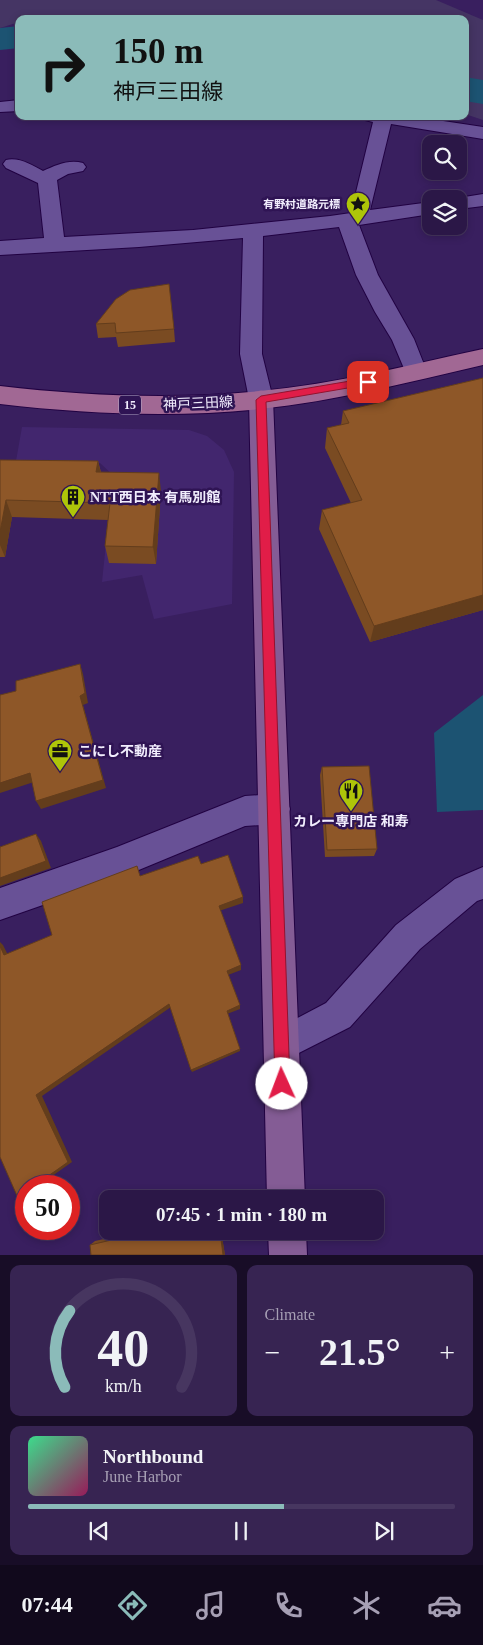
<!DOCTYPE html>
<meta charset="utf-8">
<style>
:root{--surface:#2b1747;--page:#372452;--text:#f1f3f6;--muted:#a69fb4;--line:#473660;--accent:#8bbbb9}
body{margin:0;font-family:"Times New Roman","Noto Sans JP",serif;background:var(--page);color:var(--text);height:100vh;display:flex;flex-direction:column;font-size:19px;white-space:nowrap}
*{box-sizing:border-box;margin:0}
p{font-size:16px;color:var(--muted)}
.icon{flex:none;width:28px;height:28px;fill:none;stroke:currentColor;stroke-width:2;stroke-linecap:round;stroke-linejoin:round}
.map{position:relative;height:1255px;overflow:hidden}
.sheet{display:flex;flex-direction:column;gap:10px;padding:10px;background:#180d27;flex:1}
.sheet>*{flex:none}
.banner{position:absolute;left:15px;top:15px;width:454px;height:105px;border-radius:10px;box-shadow:0 2px 8px #0003,0 0 0 1px var(--line);background:#8bbbb9;color:#111;overflow:hidden}
.buttons{position:absolute;left:422px;top:135px;display:grid;gap:10px}
.buttons a{display:grid;place-items:center;width:45px;height:45px;border-radius:10px;background:var(--surface);box-shadow:0 2px 8px #0003,0 0 0 1px var(--line);font-size:25px}
.speed{position:absolute;left:15px;top:1175px;display:flex;gap:10px;font-size:25px;font-weight:700;text-align:center}
.speed>*{display:grid;place-content:center;width:65px;height:65px;border-radius:50%;background:var(--surface);box-shadow:0 2px 8px #0003,0 0 0 1px var(--line);line-height:1}
.speed .limit{border:8px solid #d22;background:#fff;color:#111}
.pin{position:absolute;display:grid;place-items:center;width:42px;height:42px;color:#fff;margin:-21px;border-radius:10px;box-shadow:0 2px 8px #0006}
.me{position:absolute;width:55px;margin:-28px;rotate:358deg;stroke-linejoin:round;filter:drop-shadow(0 0 4px #0008)}
.turn{display:flex;align-items:center;gap:18px;height:105px;padding:0 15px;font-size:22px}
.turn .icon{width:65px;height:65px;stroke-width:2.5}
.turn b{display:block;font-size:35px;line-height:42px}
.big{font-size:38px;font-weight:700;line-height:1.1}
.sheet .tile{flex:1;display:flex;flex-direction:column;justify-content:center;gap:8px;min-width:0;padding:0 18px;border-radius:10px;background:var(--page)}
.sheet .dial{align-items:center;gap:0}
.dial svg{height:130px;overflow:visible;fill:none;stroke:var(--line);stroke-width:7;stroke-linecap:round;text-anchor:middle}
.dial text{fill:var(--text);stroke:none}
.song{display:flex;align-items:center;gap:15px}
.cover{width:60px;height:60px;border-radius:8px;background:linear-gradient(135deg,hsl(150 70% 55%),hsl(330 70% 35%))}
.played{height:5px;border-radius:2px;background:linear-gradient(90deg,var(--accent) 60%,var(--line) 60%)}
.keys{display:flex;justify-content:space-around;direction:ltr}
.heat{display:flex;justify-content:space-between;align-items:center;font-size:28px;direction:ltr}
.sheet .tiles{flex:1;display:grid;gap:10px;grid-template-columns:1fr 1fr}
.tile:last-child{grid-column:span 2}
.trip{position:absolute;left:99px;top:1190px;width:285px;height:50px;border-radius:10px;background:var(--surface);box-shadow:0 2px 8px #0003,0 0 0 1px var(--line);font-weight:700;line-height:50px;text-align:center}
.dock{display:flex;height:80px;justify-content:space-around;align-items:center;background:#11091c;color:var(--muted)}
.dock .icon{width:35px;height:35px}
.dock .on{color:var(--accent)}
.dock b{font-size:22px;color:var(--text)}
.map>svg:first-child{display:block}
</style>
<div class="map">
<svg width="483" height="1255" viewBox="0 0 483 1255">
<rect width="100%" height="100%" fill="#391f5f"/>
<path fill="#42266e" d="M22 427 189 430 207 436 224 450 234 472 232 604 154 619 142 575 102 582 113 475 100 463 16 461Z"/>
<path fill="#453564" d="M0 0H436L483 20V120L465 114V19H109L89 16 19 19V22L0 28Z"/>
<path fill="#1c5372" d="M483 695V810L437 812 434 733Z"/>
<g fill="none" stroke-linecap="round" stroke-linejoin="round">
<path fill="#1c5372" fill-rule="evenodd" d="M19 26V48L0 50V28Z
M465 77 483 80V104L465 101Z"/>
<defs>
<path id="minor" d="M19 100V111L0 112V102Z
M363 116H410L483 127V139L391 124 370 210 431 202V214L359 225 378 275 414 339 427 372 424 378 416 380 408 378 392 340 375 312 356 275 339 227 263 236 262 354 273 399 269 405 261 408 253 405 249 399 240 354 243 238 139 247 0 255V241L44 238 38 183 6 168 3 164 6 160C19 157 32 165 43 171 56 165 69 159 83 163L86 167 83 171 68 174 57 180 64 237 193 230 330 216 351 213 373 122 365 120Z
M483 194V206L459 209V199H452Z
M275 794 286 798 290 809 286 820 275 824 245 826 117 879 0 920V888L117 847 245 796Z
M483 867V899L477 901 420 949 350 1027 281 1062 269 1057 264 1045 269 1033 326 1003 396 925 455 879Z"/>
<path id="secondary" d="M261 390 269 393 273 399 305 1199H267L249 399 253 393Z
M268 1231H306L307 1255H269Z"/>
<path id="primary" d="M483 349V365C409 382 336 401 260 409 174 418 86 414 0 404V386C86 396 174 400 260 391 336 384 409 365 483 349Z"/>
</defs>
<use href="#minor" stroke="#210242" stroke-width="2"/>
<use href="#secondary" stroke="#210242" stroke-width="2"/>
<use href="#primary" stroke="#210242" stroke-width="2"/>
<use href="#minor" fill="#685196" fill-rule="evenodd"/>
<use href="#secondary" fill="#845c95" fill-rule="evenodd"/>
<use href="#primary" fill="#a16894" fill-rule="evenodd"/>
</g>
<path fill="#7a4b22" d="M116 299 174 329 175 342 118 347 116 337 98 338 96 324Z
M483 378V610L370 642 319 529 322 510 351 503 325 448 327 428 341 425 343 411Z
M0 460 98 461 101 472 161 491 156 564 109 563 105 546 108 520 12 517 5 557H0Z
M322 767 377 849 374 856 325 857 320 775Z
M140 1231H221L225 1255H91L90 1245 95 1241Z"/>
<path fill="#633d1c" d="M98 461 102 479 96 472Z
M159 473 161 491 156 564 153 547Z
M6 500 12 517 5 557 0 545V532Z
M483 595V610L370 642 374 626Z
M80 664 83 674 88 703 83 705 106 788 41 809 36 801 80 696Z
M30 773 34 782 0 793V783Z
M36 834 41 841 51 868 0 886V878Z
M243 897V903L219 911V906Z
M0 942 3 945 10 959 4 955 0 946Z
M241 965V970L228 975 227 971Z
M169 1004 171 1007 42 1096 72 1162 38 1186H34L36 1095Z
M240 1005V1009L227 1014V1011Z
M240 1049V1051L192 1072 191 1070Z
M26 1192V1195L24 1197 18 1198Z
M220 1231H221L225 1255H223Z"/>
<path fill="#8e5728" stroke="#633d1c" d="M169 284 174 329 116 333 115 323 96 324 116 299 130 290Z
M483 378V595L374 626 322 510 362 500 327 428 349 423 343 411Z
M0 460 98 461 96 472 159 473 153 547 105 546 110 503 6 500 0 532Z
M80 664 85 693 80 696 103 780 36 801 30 773 0 783V695L16 691V681Z
M369 766 377 849 327 850 322 767Z
M36 834 46 861 0 878V847Z
M228 855 243 897 219 906 241 965 227 971 240 1005 227 1011 240 1049 191 1070 169 1004 36 1095 68 1162 34 1186H26V1192L18 1198 0 1157V946L4 955 52 935 42 902 137 866 140 876 198 856 201 864Z
M150 1231H220L223 1255H91L90 1245Z"/>
<path fill="#e11d48" stroke="#92132f" d="M368 378 373 382 371 384 266 402 290 1084 287 1089 282 1091 277 1089 275 1084 256 400 261 396Z"/>
<defs>
<symbol id="sight-pin" viewBox="-11 -11 22 30"><path d="M0 17L-7.5 6A9.5 9.5 0 1 1 7.5 6Z" fill="#aec509" stroke="#2f1454"/><path d="M0-6L1.8-2.2L6-1.7L2.9 1.2L3.7 5.4L0 3.3L-3.7 5.4L-2.9 1.2L-6-1.7L-1.8-2.2Z" fill="#111"/></symbol>
<symbol id="building-pin" viewBox="-11 -11 22 30"><path d="M0 17L-7.5 6A9.5 9.5 0 1 1 7.5 6Z" fill="#aec509" stroke="#2f1454"/><path d="M-4-6H4V6H1V3H-1V6H-4ZM-2.5-4.3h1.7v1.8h-1.7ZM.8-4.3h1.7v1.8H.8ZM-2.5-1h1.7V.8h-1.7ZM.8-1h1.7V.8H.8Z" fill="#111"/></symbol>
<symbol id="office-pin" viewBox="-11 -11 22 30"><path d="M0 17L-7.5 6A9.5 9.5 0 1 1 7.5 6Z" fill="#aec509" stroke="#2f1454"/><path d="M-6-3h4V-5.5h4V-3h4V5H-6ZM-1-4.5V-3h2v-1.5ZM-6 0V1H6V0Z" fill="#111"/></symbol>
<symbol id="restaurant-pin" viewBox="-11 -11 22 30"><path d="M0 17L-7.5 6A9.5 9.5 0 1 1 7.5 6Z" fill="#aec509" stroke="#2f1454"/><path d="M-5-6h1v4h1v-4h1v4h1v-4h1v5L-1.5 .5V6h-2V.5L-5-1ZM5-6V6H3V1.5H1.5Q1.5-4 5-6Z" fill="#111"/></symbol>
</defs>
<g fill-rule="evenodd">
<use href="#sight-pin" x="344" y="190" width="28" height="38"/>
<use href="#building-pin" x="59" y="483" width="28" height="38"/>
<use href="#office-pin" x="46" y="737" width="28" height="38"/>
<use href="#restaurant-pin" x="337" y="777" width="28" height="38"/>
</g>
<g text-anchor="middle" stroke-width="5" stroke-linejoin="round" paint-order="stroke">
<g font-size="11" font-weight="bold" fill="#f1edfd" stroke="#2f1454" text-anchor="end">
<text x="340" y="208">有野村道路元標</text>
</g>
<rect fill="#2f1454" stroke="#b7acca" stroke-width="1" x="119" y="395.5" width="22" height="19" rx="4"/>
<g font-size="12" font-weight="bold" fill="#f1edfd">
<text x="130" y="409">15</text>
</g>
<g font-size="14" fill="#f1edfd" stroke="#2f1454">
<text transform="translate(198 403) rotate(-3)" y="5">神戸三田線</text>
</g>
<g font-size="14" font-weight="bold" fill="#f1edfd" stroke="#2f1454" text-anchor="start">
<text x="90" y="502">NTT西日本 有馬別館</text>
<text x="78" y="756">こにし不動産</text>
<text x="351" y="826" text-anchor="middle">カレー専門店 和寿</text>
</g>
</g>
</svg>
<div class="buttons">
<a><svg class="icon" aria-label="search" viewBox="0 0 24 24"><circle cx="10" cy="10" r="6"/><path d="M15 15l6 6"/></svg></a>
<a><svg class="icon" aria-label="layers" viewBox="0 0 24 24"><path d="M12 4l9 5-9 5-9-5zM3 14l9 5 9-5"/></svg></a>
</div>
<div class="speed"><div class="limit">50</div></div>
<div class="pin" style="left:368px;top:382px;background:#d93025"><svg class="icon" aria-label="arrive" viewBox="0 0 24 24"><path d="M6 21V4h12l-3 4 3 4H6"/></svg></div>
<svg class="me" style="left:282px;top:1084px" viewBox="-20 -20 40 40"><circle r="19" fill="#fff"/><path d="M0-13L10 11 0 6-10 11z" fill="#e11d48"/></svg>
<div class="trip">07:45 · 1 min · 180 m</div>
<div class="banner">
<div class="turn"><svg class="icon" aria-label="right" viewBox="0 0 24 24"><path d="M7 20v-9h11M14 6l5 5-5 5"/></svg><div><b>150 m</b>神戸三田線</div></div>
</div>
</div>
<section class="sheet">
<div class="tiles">
<div class="tile dial"><svg viewBox="0 0 100 80">
<path d="M14 69A42 42 0 1 1 86 69"/>
<path d="M14 69A42 42 0 0 1 17 22" stroke="#8bbbb9"/>
<text x="50" y="56" font-size="32" font-weight="700">40</text>
<text x="50" y="72" font-size="11">km/h</text>
</svg></div>
<div class="tile"><p>Climate</p>
<div class="heat"><a>−</a><b class="big">21.5°</b><a>+</a></div>
</div>
<div class="tile">
<div class="song"><i class="cover"></i><div><b>Northbound</b><p>June Harbor</p></div></div>
<div class="played"></div>
<div class="keys"><svg class="icon" aria-label="previous" viewBox="0 0 24 24"><path d="M18 5L8 12l10 7zM5 5v14"/></svg><svg class="icon" aria-label="pause" viewBox="0 0 24 24"><path d="M8 5v14M16 5v14"/></svg><svg class="icon" aria-label="next" viewBox="0 0 24 24"><path d="M6 5l10 7-10 7zM19 5v14"/></svg></div>
</div>
</div>
</section>
<nav class="dock">
<b>07:44</b>
<svg class="icon on" aria-label="directions" viewBox="0 0 24 24"><path d="M12 3l9 9-9 9-9-9zM9 14v-3h6M13 9l2 2-2 2"/></svg>
<svg class="icon" aria-label="music" viewBox="0 0 24 24"><path d="M9 18V5l10-2v13"/><circle cx="6" cy="18" r="3"/><circle cx="16" cy="16" r="3"/></svg>
<svg class="icon" aria-label="phone" viewBox="0 0 24 24"><path d="M5 4h4l2 5-3 2q2 4 5 5l2-3 5 2v4C11 20 4 13 5 4z"/></svg>
<svg class="icon" aria-label="climate" viewBox="0 0 24 24"><path d="M12 3v18M4 7l16 10M4 17L20 7"/></svg>
<svg class="icon" aria-label="car" viewBox="0 0 24 24"><path d="M5 17H2v-5l4-1 3-4h7l3 4 3 1v5h-3M9 17h6M6 11h13"/><circle cx="7" cy="17" r="2"/><circle cx="17" cy="17" r="2"/></svg>
</nav>
